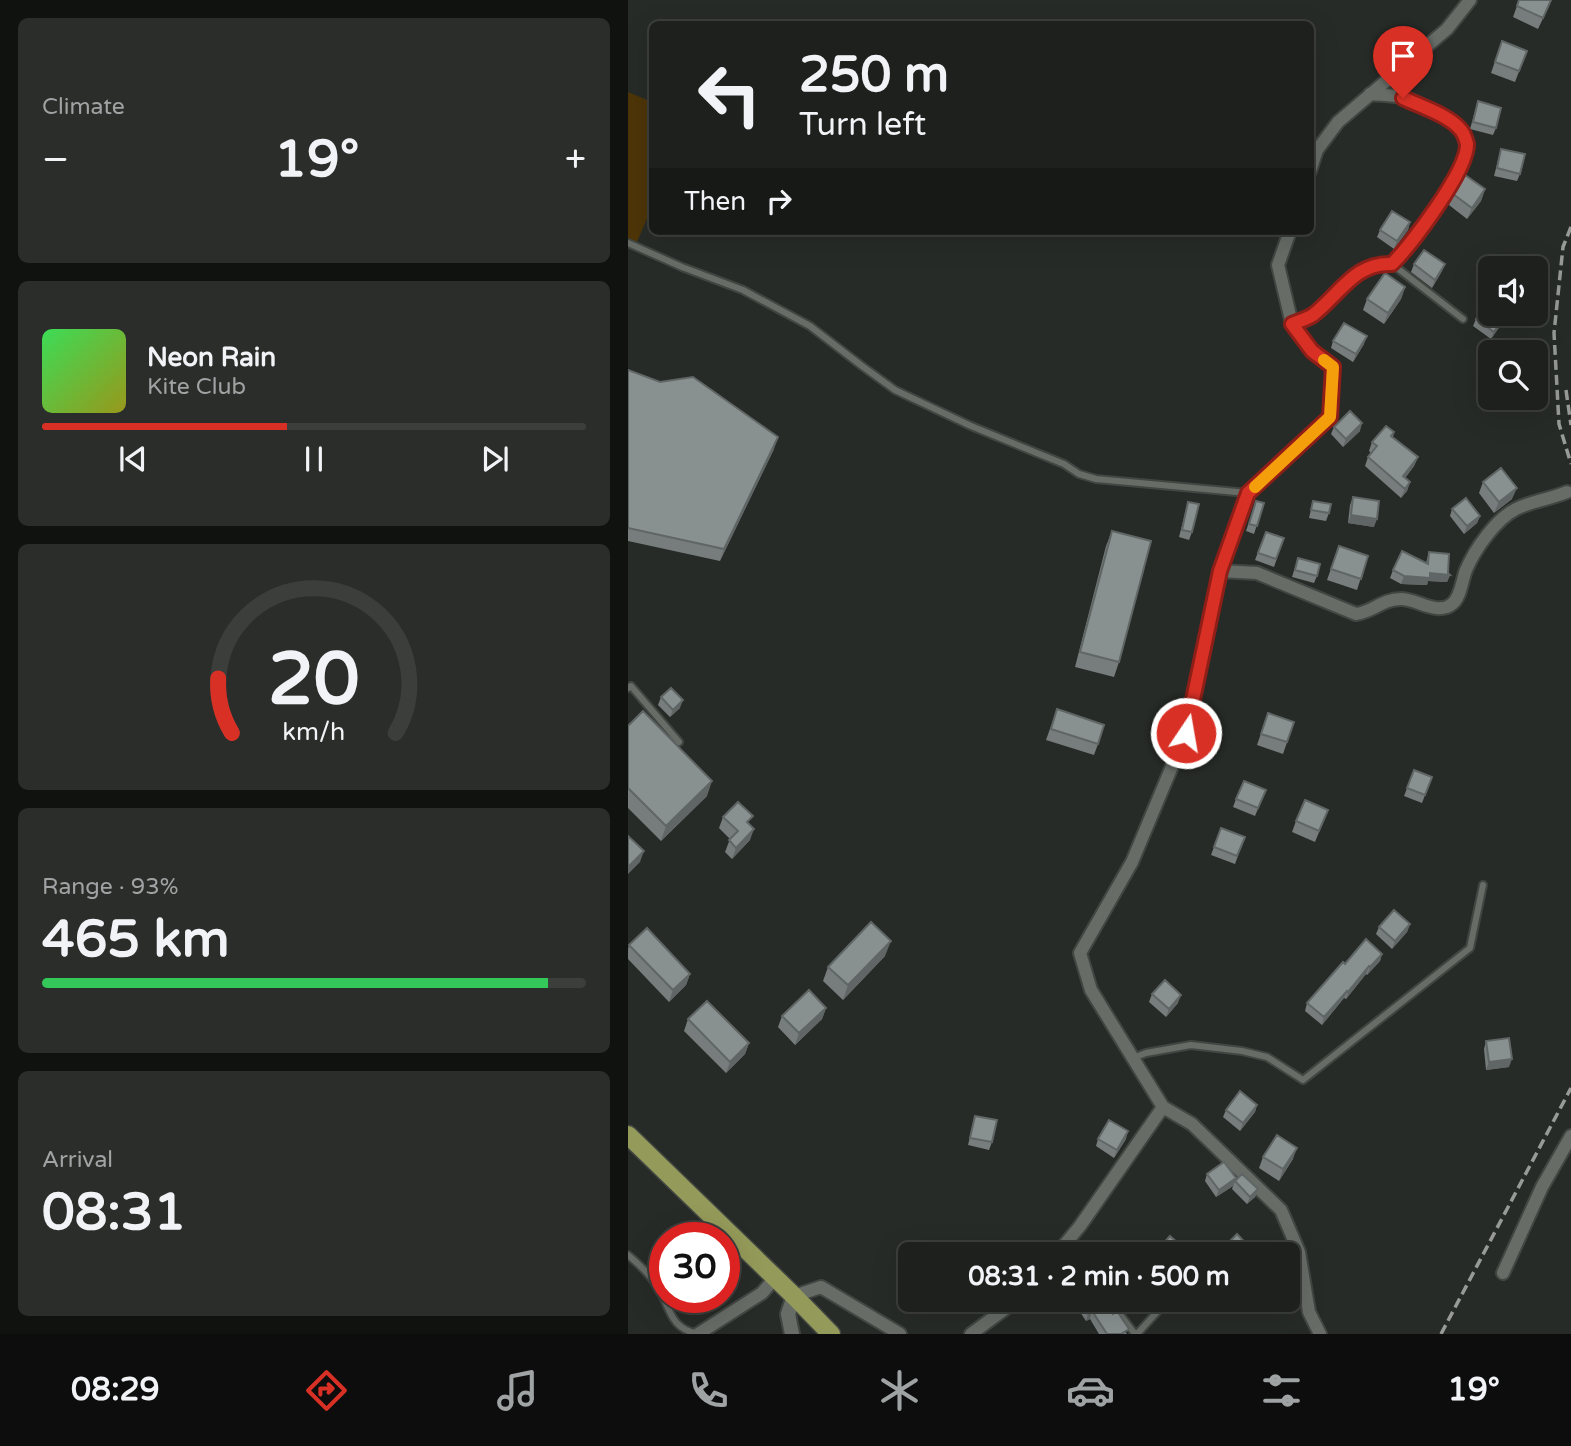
<!DOCTYPE html>
<meta charset="utf-8">
<style>
:root{--surface:#1d201d;--page:#2a2d2a;--text:#f1f3f6;--muted:#a0a3a4;--line:#3b3e3b;--accent:#d93025}
body{margin:0;font-family:"Varela Round",sans-serif;background:var(--page);color:var(--text);height:100vh;display:flex;flex-direction:column;font-size:26px;white-space:nowrap}
*{box-sizing:border-box;margin:0}
p{font-size:23px;color:var(--muted)}
.icon{flex:none;width:38px;height:38px;fill:none;stroke:currentColor;stroke-width:2;stroke-linecap:round;stroke-linejoin:round}
.map{position:relative;flex:1;overflow:hidden}
.side{display:flex;flex-direction:column;gap:18px;padding:18px;background:#101210;width:628px}
.side>*{flex:none}
.guide{position:absolute;left:21px;top:21px;width:665px;height:214px;border-radius:10px;box-shadow:0 7px 28px #0002,0 0 0 2px var(--line);background:#1d201d;color:var(--text);overflow:hidden}
.tools{position:absolute;left:850px;top:256px;display:grid;gap:14px}
.tools a{display:grid;place-items:center;width:70px;height:70px;border-radius:10px;background:var(--surface);box-shadow:0 7px 28px #0002,0 0 0 2px var(--line);font-size:35px}
.speed{position:absolute;left:21px;top:1222px;display:flex;gap:14px;font-size:35px;font-weight:700;text-align:center}
.speed>*{display:grid;place-content:center;width:91px;height:91px;border-radius:50%;background:var(--surface);box-shadow:0 7px 28px #0002,0 0 0 2px var(--line);line-height:1}
.speed .limit{border:10px solid #d22;background:#fff;color:#111}
.pin{position:absolute;display:grid;place-items:center;width:60px;height:60px;color:#fff;margin:-72px -30px;border-radius:50% 50% 50% 0;rotate:-45deg;box-shadow:0 0 7px #0007}
.pin .icon{rotate:45deg}
.me{position:absolute;width:77px;margin:-38px;rotate:12deg;stroke-linejoin:round;filter:drop-shadow(0 0 5px #0008)}
.turn{display:flex;align-items:center;gap:24px;height:147px;padding:0 35px;font-size:32px}
.turn .icon{width:91px;height:91px;stroke-width:2.5}
.turn b{display:block;font-size:49px;line-height:60px}
.then{display:flex;align-items:center;height:66px;padding:0 35px;background:#0003;gap:14px;font-size:26px}
.big{font-size:52px;font-weight:800;line-height:1.1}
.side .card{flex:1;display:flex;flex-direction:column;justify-content:center;gap:10px;min-width:0;padding:0 24px;border-radius:10px;background:var(--page)}
.side .dial{align-items:center;gap:0}
.dial svg{height:182px;overflow:visible;fill:none;stroke:var(--line);stroke-width:7;stroke-linecap:round;text-anchor:middle}
.dial text{fill:var(--text);stroke:none}
.song{display:flex;align-items:center;gap:21px}
.cover{width:84px;height:84px;border-radius:10px;background:linear-gradient(135deg,hsl(130 70% 55%),hsl(60 70% 35%))}
.played{height:7px;border-radius:4px;background:linear-gradient(90deg,var(--accent) 45%,var(--line) 45%)}
.keys{display:flex;justify-content:space-around;direction:ltr}
.heat{display:flex;justify-content:space-between;align-items:center;font-size:38px;direction:ltr}
.charge{height:10px;border-radius:5px;background:linear-gradient(90deg,#34c759 93%,var(--line) 0)}
.trip{position:absolute;left:270px;top:1242px;width:402px;height:70px;border-radius:10px;background:var(--surface);box-shadow:0 7px 28px #0002,0 0 0 2px var(--line);font-weight:800;line-height:70px;text-align:center}
.menu{display:flex;height:112px;justify-content:space-around;align-items:center;background:#0c0d0c;color:var(--muted)}
.menu .icon{width:49px;height:49px}
.menu .on{color:var(--accent)}
.menu b{font-size:32px;color:var(--text)}
main{display:flex;flex:1;min-height:0}
.map>svg:first-child{display:block}
</style>
<main>
<section class="side">
<div class="card"><p>Climate</p>
<div class="heat"><a>−</a><b class="big">19°</b><a>+</a></div>
</div>
<div class="card">
<div class="song"><i class="cover"></i><div><b>Neon Rain</b><p>Kite Club</p></div></div>
<div class="played"></div>
<div class="keys"><svg class="icon" aria-label="previous" viewBox="0 0 24 24"><path d="M18 5L8 12l10 7zM5 5v14"/></svg><svg class="icon" aria-label="pause" viewBox="0 0 24 24"><path d="M8 5v14M16 5v14"/></svg><svg class="icon" aria-label="next" viewBox="0 0 24 24"><path d="M6 5l10 7-10 7zM19 5v14"/></svg></div>
</div>
<div class="card dial"><svg viewBox="0 0 100 80">
<path d="M14 69A42 42 0 1 1 86 69"/>
<path d="M14 69A42 42 0 0 1 8 45" stroke="#d93025"/>
<text x="50" y="56" font-size="32" font-weight="700">20</text>
<text x="50" y="72" font-size="11">km/h</text>
</svg></div>
<div class="card"><p>Range · 93%</p><b class="big">465 km</b><div class="charge"></div></div>
<div class="card"><p>Arrival</p><b class="big">08:31</b></div>
</section>
<div class="map">
<svg width="943" height="1334" viewBox="0 0 943 1334">
<rect width="100%" height="100%" fill="#272b27"/>
<path fill="#4d3508" d="M0 92 24 102V207L9 242 0 239Z"/>
<g fill="none" stroke-linecap="round" stroke-linejoin="round">
<defs>
<path id="service" d="M0 243 54 267 115 290 182 326 234 366 267 390 343 426 436 464 451 474 468 479 620 493
M764 264 835 319
M0 688 3 686 51 742
M505 1058 518 1053 563 1045 614 1051 639 1057 675 1080 842 948 855 885
M0 1255C12 1265 23 1275 31 1289 43 1310 42 1328 70 1334
M481 1300 507 1334
M509 1334 540 1300"/>
<path id="minor" d="M682 171 689 150 710 122 819 29 842 0
M662 231 650 265 664 324 684 351 705 367 702 417 620 493 592 571 558 733 504 862 452 953 463 990 535 1107 564 1124 653 1210 671 1252 681 1312 692 1334
M664 324C671 321 679 319 684 315 713 295 725 262 764 264 784 244 843 169 838 142 837 137 834 131 831 128 821 118 787 101 774 97 764 95 752 95 742 94
M592 571 629 573 728 614C745 612 754 599 773 599 789 599 810 616 824 604 833 597 834 580 838 570 847 549 868 519 888 509 903 501 923 499 939 492
M428 1255 452 1226 535 1107
M875 1273 914 1187 943 1136
M166 1296 193 1287 272 1334
M70 1334 134 1293 147 1278
M343 1334 389 1300"/>
<path id="tertiary" d="M164 1334 160 1314 166 1296"/>
<path id="primary" d="M0 1135 166 1296 203 1334"/>
</defs>
<use href="#service" stroke="#424642" stroke-width="10"/>
<use href="#minor" stroke="#424642" stroke-width="16"/>
<use href="#tertiary" stroke="#424642" stroke-width="18"/>
<use href="#primary" stroke="#424642" stroke-width="21"/>
<use href="#service" stroke="#676c67" stroke-width="6"/>
<use href="#minor" stroke="#676c67" stroke-width="12"/>
<use href="#tertiary" stroke="#676c67" stroke-width="14"/>
<use href="#primary" stroke="#949a59" stroke-width="18"/>
<path stroke="#979a97" stroke-width="3.5" stroke-dasharray="10 5" stroke-linecap="butt" d="M943 227 935 247 926 333 931 424 943 464
M938 390 943 425
M813 1334 943 1088"/>
</g>
<path fill="#767d7c" d="M889 6 920 8 910 29 885 17Z
M874 41 899 51 887 82 863 73Z
M850 101 868 128 865 135 842 129Z
M873 149 892 174 889 181 866 176Z
M857 189 853 201 839 219 821 205 825 194Z
M782 222 780 230 766 249 749 237 752 230Z
M786 264 814 271 804 288 783 272Z
M777 287 773 299 756 324 735 310 739 299Z
M848 319H877L863 339 845 326Z
M705 341 736 344 725 362 703 348Z
M858 360 863 362V392L849 387Z
M0 370 146 449 92 561 0 541Z
M706 427 732 431 715 447 703 434Z
M766 432 765 437 790 457 786 466 777 478 782 482 779 491 773 498 737 466 740 457 743 453 741 451 744 442Z
M855 482 884 499 866 513 851 493Z
M725 497 746 527 720 523 722 505Z
M628 501 636 503 626 534 618 531Z
M685 501 701 513 698 521 681 518Z
M560 502 564 532 561 540 551 537Z
M824 509 852 516 849 523 836 534 822 516Z
M484 531 491 662 486 677 447 667 478 546Z
M638 532 656 538 646 567 627 560Z
M711 546 740 556 729 590 699 580Z
M801 552 822 575 819 582 800 581 799 585 773 584 762 578 765 570 798 563Z
M670 558 689 576 686 583 664 577Z
M33 697 52 708 42 717 30 705Z
M429 709 470 744 466 755 418 740Z
M640 713 666 722 655 754 629 745Z
M0 726 79 796 33 841 0 808Z
M786 770 804 777 794 803 776 796Z
M638 790 627 816 605 807 608 799Z
M700 810 687 842 664 832 668 821Z
M95 817 122 824V840L104 859 97 852 102 839 91 828Z
M593 828 617 837 607 864 583 855Z
M782 924 779 932 764 949 748 934 751 927Z
M1 945 62 974 58 985 41 1002 0 959V949Z
M754 954 752 961 739 975 738 974 718 999 716 998 694 1025 677 1011 679 1003 717 964Z
M257 956 215 1000 195 981 200 967Z
M524 994 550 1003 538 1017 521 1002Z
M198 1008 194 1019 167 1045 150 1027 154 1016Z
M60 1019 121 1043 117 1054 98 1073 56 1031Z
M858 1041 881 1067 858 1070 856 1049Z
M629 1105 627 1112 612 1131 595 1117 598 1110Z
M347 1116 364 1142 361 1150 340 1145Z
M470 1139H498L486 1158 468 1146Z
M635 1157 665 1159 651 1181 631 1168Z
M579 1174 608 1178 605 1186 588 1197 577 1181Z
M607 1181 630 1189 627 1197 619 1204 604 1189Z
M596 1247 629 1255H593Z
M447 1300H476L499 1334H471L462 1319 458 1321 446 1303Z"/>
<path fill="#606665" d="M857 189 853 201 839 219 844 208Z
M782 222 780 230 766 249 769 241Z
M817 264 814 271 804 288 807 280Z
M777 287 773 299 756 324 760 313Z
M879 313 877 319 863 339 866 332Z
M739 336 736 344 725 362 728 354Z
M734 423 732 431 715 447 718 439Z
M150 437 146 449 92 561 96 549Z
M790 457 786 466 772 485 775 476Z
M782 482 779 491 773 498 777 489Z
M889 488 884 499 866 513 871 502Z
M723 515 749 519 746 527 720 523Z
M852 516 849 523 836 534 839 526Z
M802 573 822 575 819 582 800 581 799 585 773 584 776 576Z
M55 700 52 708 42 717 45 710Z
M84 781 79 796 33 841 38 826Z
M126 829 122 840 104 859 108 848Z
M16 851 12 862 0 874V867Z
M782 924 779 932 764 949 767 941Z
M263 941 257 956 215 1000 220 985Z
M754 954 752 961 739 975 742 967Z
M741 966 738 974 718 999 720 992Z
M62 974 58 985 41 1002 45 990Z
M719 991 716 998 694 1025 696 1017Z
M553 995 550 1003 538 1017 541 1009Z
M198 1008 194 1019 167 1045 171 1033Z
M121 1043 117 1054 98 1073 102 1062Z
M884 1059 881 1067 858 1070 861 1062Z
M629 1105 627 1112 612 1131 615 1123Z
M500 1131 498 1139 486 1158 489 1150Z
M669 1148 665 1159 651 1181 655 1169Z
M608 1178 605 1186 588 1197 591 1190Z
M630 1189 627 1197 619 1204 622 1197Z
M464 1311 462 1319 458 1321 460 1314Z"/>
<path fill="#899190" stroke="#606665" stroke-width="2" d="M891 0H923L915 18 889 6Z
M874 41 899 51 891 71 867 62Z
M850 101 873 108 868 128 845 122Z
M873 149 897 154 892 174 869 168Z
M837 175 857 189 844 208 825 194Z
M764 211 782 222 769 241 752 230Z
M796 250 817 264 807 280 786 264Z
M757 273 777 287 760 313 739 299Z
M861 299 863 300V313H879L866 332 848 319Z
M716 323 739 336 728 354 705 341Z
M858 360 863 362V383L851 379Z
M0 370 32 382 65 377 150 437 96 549 0 528Z
M722 411 734 423 718 439 706 427Z
M758 426 766 432 763 436 790 457 775 476 782 482 777 489 740 457 749 446 744 442Z
M873 468 889 488 871 502 855 482Z
M725 497 751 501 749 519 723 515Z
M838 498 852 516 839 526 824 509Z
M628 501 636 503 629 526 621 524Z
M685 501 703 504 701 513 683 510Z
M560 502 571 504 564 532 554 530Z
M484 531 523 541 491 662 452 652Z
M638 532 656 538 648 559 630 553Z
M711 546 740 556 733 579 703 569Z
M774 551 800 564 801 552 821 554 820 573 822 575 802 573V578L776 576 765 570Z
M670 558 692 564 689 576 667 570Z
M43 688 55 700 45 710 33 697Z
M429 709 476 725 470 744 423 729Z
M15 711 84 781 38 826 0 788V726Z
M640 713 666 722 659 742 633 734Z
M786 770 804 777 797 795 779 788Z
M616 781 638 790 630 808 608 799Z
M677 800 700 810 691 831 668 821Z
M110 802 125 816 119 822 126 829 108 848 101 840 110 831 95 817Z
M593 828 617 837 609 856 586 847Z
M0 836 16 851 0 867Z
M766 910 782 924 767 941 751 927Z
M243 922 263 941 220 985 200 967Z
M19 928 62 974 45 990 1 945Z
M738 939 754 954 742 967 741 966 720 992 719 991 696 1017 679 1003 715 962 717 964Z
M537 980 553 995 541 1009 524 994Z
M181 990 198 1008 171 1033 154 1016Z
M79 1001 121 1043 102 1062 60 1019Z
M881 1038 884 1059 861 1062 858 1041Z
M612 1091 629 1105 615 1123 598 1110Z
M347 1116 369 1120 364 1142 342 1138Z
M481 1120 500 1131 489 1150 470 1139Z
M649 1135 669 1148 655 1169 635 1157Z
M596 1162 608 1178 591 1190 579 1174Z
M614 1174 630 1189 622 1197 607 1181Z
M609 1234 629 1255H603L596 1247Z
M542 1236 558 1250 554 1255H525Z
M451 1300H476L485 1314 489 1311 501 1329 493 1334H479L464 1311 460 1314Z"/>
<g fill="none" stroke-linecap="round" stroke-linejoin="round">
<defs>
<path id="route" d="M558 733 592 571 620 493 702 417 705 367 684 351 664 324C671 321 679 319 685 315 712 294 727 262 764 264 783 245 840 170 839 144 838 140 835 132 832 129 820 115 792 106 775 98"/>
</defs>
<use href="#route" stroke="#8d1f18" stroke-width="18"/>
<use href="#route" stroke="#d93025" stroke-width="12"/>
<path stroke="#f59e0b" stroke-width="12" d="M627 487 702 417 705 367 696 360"/>
</g>
</svg>
<div class="tools">
<a><svg class="icon" aria-label="sound" viewBox="0 0 24 24"><path d="M4 9h4l5-4v14l-5-4H4zM17 9q2 3 0 6"/></svg></a>
<a><svg class="icon" aria-label="search" viewBox="0 0 24 24"><circle cx="10" cy="10" r="6"/><path d="M15 15l6 6"/></svg></a>
</div>
<div class="speed"><div class="limit">30</div></div>
<div class="pin" style="left:775px;top:98px;background:#d93025"><svg class="icon" aria-label="arrive" viewBox="0 0 24 24"><path d="M6 21V4h12l-3 4 3 4H6"/></svg></div>
<svg class="me" style="left:558px;top:733px" viewBox="-20 -20 40 40"><circle r="17" fill="#d93025" stroke="#fff" stroke-width="3"/><path d="M0-11L8 9 0 5-8 9z" fill="#fff"/></svg>
<div class="trip">08:31 · 2 min · 500 m</div>
<div class="guide">
<div class="turn"><svg class="icon" aria-label="left" viewBox="0 0 24 24"><path d="M17 20v-9H6M10 6l-5 5 5 5"/></svg><div><b>250 m</b>Turn left</div></div>
<div class="then">Then<svg class="icon" aria-label="right" viewBox="0 0 24 24"><path d="M7 20v-9h11M14 6l5 5-5 5"/></svg></div>
</div>
</div>
</main>
<nav class="menu">
<b>08:29</b>
<svg class="icon on" aria-label="directions" viewBox="0 0 24 24"><path d="M12 3l9 9-9 9-9-9zM9 14v-3h6M13 9l2 2-2 2"/></svg>
<svg class="icon" aria-label="music" viewBox="0 0 24 24"><path d="M9 18V5l10-2v13"/><circle cx="6" cy="18" r="3"/><circle cx="16" cy="16" r="3"/></svg>
<svg class="icon" aria-label="phone" viewBox="0 0 24 24"><path d="M5 4h4l2 5-3 2q2 4 5 5l2-3 5 2v4C11 20 4 13 5 4z"/></svg>
<svg class="icon" aria-label="climate" viewBox="0 0 24 24"><path d="M12 3v18M4 7l16 10M4 17L20 7"/></svg>
<svg class="icon" aria-label="car" viewBox="0 0 24 24"><path d="M5 17H2v-5l4-1 3-4h7l3 4 3 1v5h-3M9 17h6M6 11h13"/><circle cx="7" cy="17" r="2"/><circle cx="17" cy="17" r="2"/></svg>
<svg class="icon" aria-label="filters" viewBox="0 0 24 24"><path d="M4 7h16M4 17h16"/><circle cx="9" cy="7" r="2"/><circle cx="15" cy="17" r="2"/></svg>
<b>19°</b>
</nav>
